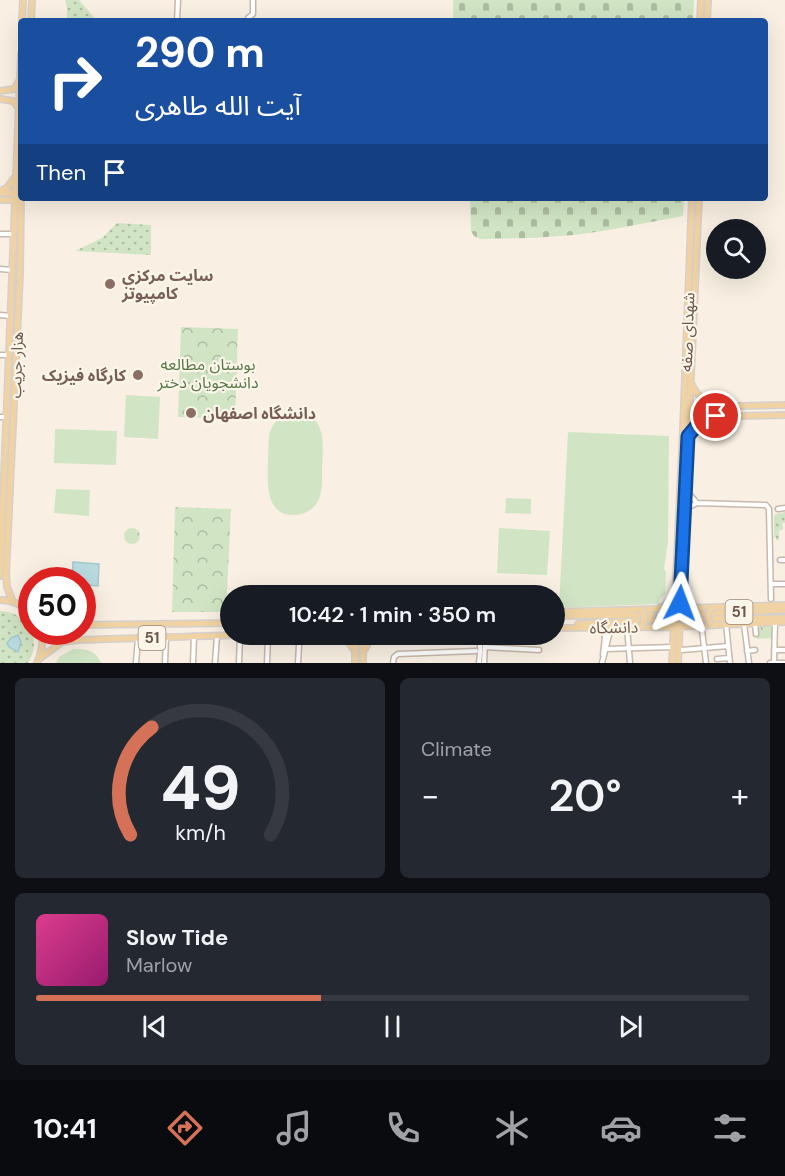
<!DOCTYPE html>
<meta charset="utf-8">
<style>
:root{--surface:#171b24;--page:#242831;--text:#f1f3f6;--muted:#9ea1a6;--line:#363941;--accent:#d57156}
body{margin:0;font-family:"DM Sans","Noto Sans Arabic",sans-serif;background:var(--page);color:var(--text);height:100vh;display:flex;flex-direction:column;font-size:22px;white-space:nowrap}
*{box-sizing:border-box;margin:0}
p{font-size:20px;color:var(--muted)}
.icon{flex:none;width:33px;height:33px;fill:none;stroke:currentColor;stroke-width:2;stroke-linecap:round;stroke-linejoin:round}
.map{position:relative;height:663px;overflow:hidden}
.drawer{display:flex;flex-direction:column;gap:15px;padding:15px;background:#0d0f14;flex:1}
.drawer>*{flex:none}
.top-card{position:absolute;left:18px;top:18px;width:750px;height:183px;border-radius:6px;box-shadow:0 6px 24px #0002;background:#1a4fa0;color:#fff;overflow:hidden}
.controls{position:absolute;left:706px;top:219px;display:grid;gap:12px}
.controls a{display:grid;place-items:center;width:60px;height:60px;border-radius:50%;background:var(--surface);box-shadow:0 6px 24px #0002;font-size:30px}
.speed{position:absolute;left:18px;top:567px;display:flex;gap:12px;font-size:30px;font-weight:700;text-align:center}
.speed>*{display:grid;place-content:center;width:78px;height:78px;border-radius:50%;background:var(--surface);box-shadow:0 6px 24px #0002;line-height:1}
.speed .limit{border:9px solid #d22;background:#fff;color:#111}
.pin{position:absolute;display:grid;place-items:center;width:51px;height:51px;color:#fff;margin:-26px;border:3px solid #fff;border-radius:50%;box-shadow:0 2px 6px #0007}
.me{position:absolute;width:66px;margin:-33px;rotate:3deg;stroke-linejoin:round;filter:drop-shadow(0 0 4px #0008)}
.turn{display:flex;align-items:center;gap:21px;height:126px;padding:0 18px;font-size:27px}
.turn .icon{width:78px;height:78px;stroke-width:2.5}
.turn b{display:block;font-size:42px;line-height:51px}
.then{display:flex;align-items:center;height:57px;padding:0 18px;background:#0003;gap:12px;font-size:22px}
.big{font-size:45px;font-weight:600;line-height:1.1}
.drawer .widget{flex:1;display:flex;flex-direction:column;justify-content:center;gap:9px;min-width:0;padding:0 21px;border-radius:9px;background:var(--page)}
.drawer .dial{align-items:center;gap:0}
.dial svg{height:156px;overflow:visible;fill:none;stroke:var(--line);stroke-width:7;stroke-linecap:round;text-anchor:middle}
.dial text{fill:var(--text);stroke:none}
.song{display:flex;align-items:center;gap:18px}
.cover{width:72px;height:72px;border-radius:9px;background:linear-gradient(135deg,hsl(330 70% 55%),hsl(320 70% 35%))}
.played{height:6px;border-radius:3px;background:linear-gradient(90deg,var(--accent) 40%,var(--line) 40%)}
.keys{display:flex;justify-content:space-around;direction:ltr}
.heat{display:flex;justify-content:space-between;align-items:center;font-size:33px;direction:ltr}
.drawer .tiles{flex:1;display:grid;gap:15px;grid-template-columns:1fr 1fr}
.widget:last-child{grid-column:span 2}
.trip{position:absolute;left:220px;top:585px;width:345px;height:60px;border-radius:30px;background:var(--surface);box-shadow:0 6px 24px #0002;font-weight:600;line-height:60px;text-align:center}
.tabs{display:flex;height:96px;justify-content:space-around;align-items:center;background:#090b0e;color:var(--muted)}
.tabs .icon{width:42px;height:42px}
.tabs .active{color:var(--accent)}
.tabs b{font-size:27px;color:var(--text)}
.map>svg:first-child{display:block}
</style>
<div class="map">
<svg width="785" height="663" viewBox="0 0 785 663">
<defs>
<pattern id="grass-dots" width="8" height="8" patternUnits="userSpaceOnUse" patternTransform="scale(1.5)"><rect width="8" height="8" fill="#d1e5c4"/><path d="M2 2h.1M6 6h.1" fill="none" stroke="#aebca1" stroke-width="1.8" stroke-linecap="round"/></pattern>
<pattern id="cemetery-stones" width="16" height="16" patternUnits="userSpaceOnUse" patternTransform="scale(1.5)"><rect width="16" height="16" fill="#d1e5c4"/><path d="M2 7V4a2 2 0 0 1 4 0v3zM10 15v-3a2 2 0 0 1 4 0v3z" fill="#aebca1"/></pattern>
<pattern id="park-crowns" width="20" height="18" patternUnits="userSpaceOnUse" patternTransform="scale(1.5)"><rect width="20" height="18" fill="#d1e5c4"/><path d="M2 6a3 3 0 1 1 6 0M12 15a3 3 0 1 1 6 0" fill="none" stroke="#aebca1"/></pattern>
</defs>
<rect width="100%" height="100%" fill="#f9f0e3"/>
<path fill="url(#grass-dots)" d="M65 0H79L94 17 89 21H67V8Z
M117 223 151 225V255L75 251 102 238Z
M785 512V523H782L783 529 779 531V540H776V537L774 538V515Z
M0 611C28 612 43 639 28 663H0Z"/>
<path fill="url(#cemetery-stones)" d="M453 0H694L693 21H453Z
M470 198H684L683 216 603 231 574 235 531 238 480 239 474 236 471 231Z"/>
<path fill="url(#park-crowns)" d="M181 327 238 329 235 419 178 417Z
M175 507 231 509 226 612H172Z
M124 536a8 8 0 1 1 16 0a8 8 0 1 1-16 0Z
M773 626V638L757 639 756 627Z"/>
<path fill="#d1e5c4" d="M126 395 160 397 158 439 124 437Z
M294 412C328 413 323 445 322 469 322 479 323 491 318 501 314 509 305 514 296 515 263 517 268 480 268 458 269 448 267 436 272 427 277 418 285 414 294 412Z
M55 429 117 431 116 465 54 463Z
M568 432 669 436 668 541 664 569 666 572 665 594 660 599 659 604 559 608Z
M56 489 90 490 89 516 54 513Z
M506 498 531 499V514L505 513Z
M499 528 550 531 547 575 497 573Z
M73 649C86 649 96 650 101 663H56L59 657Z"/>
<path fill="#badbe0" stroke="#a2cad0" stroke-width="1.5" d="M73 562 99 564 98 586 83 585 82 580H72Z
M18 635 21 642 18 652 9 647 7 643 11 638Z"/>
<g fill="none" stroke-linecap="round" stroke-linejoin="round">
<path stroke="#d6cabd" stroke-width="5" stroke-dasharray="5 2.5" stroke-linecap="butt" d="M652 615 694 614
M652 620 694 619"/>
<defs>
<path id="minor" d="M177 21 178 0
M248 21V18L253 14V0
M0 234H13
M0 269 12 270
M0 315 10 316
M0 355H8
M0 417H6
M686 490 697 503
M685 509 697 503 766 505 769 509 771 599
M778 509 785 508
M780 560H785
M771 584H785
M755 623 756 634
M726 624 730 663
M744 624 749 663
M601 627 605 637 603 655
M627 627 630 663
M702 630 706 663
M476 634C482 642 480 654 479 663
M485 647 539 650
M606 649 673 647
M682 650 728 646
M774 650H785
M747 651 755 650
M717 659 729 658
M136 663 138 638
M165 663 166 637
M193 663 194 636
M215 663 217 636
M239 663 240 635
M267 663 268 635
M298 663 299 645
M393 663 394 657 398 654 476 651
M484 663C485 654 483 642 489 634
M602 663 611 627
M770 663H785
M774 663 775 622"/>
<path id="major" d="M22 21 23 0
M31 21 32 0
M700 21 701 0
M707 21 708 0
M0 91 14 89 19 81
M0 99 13 101 18 107
M0 191 7 188 14 178
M0 193H21
M0 200H16
M688 407 785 405
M688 416 689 417 785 415
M689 435 699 423 716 416 713 411 715 406C704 401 697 396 692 385
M0 576 21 54
M682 594 688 604 696 608
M0 600C13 600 23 605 32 614
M13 602 7 587 6 574 20 274 21 198
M659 608 665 606 674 594
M555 612 785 605
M694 614 785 610
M555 616 652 615
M694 619 785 618
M578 624 652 620
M82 625 231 623
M555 628 673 627 785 622
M51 632V637C54 641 57 642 62 642
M339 634 346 639 354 650
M355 634V663
M365 649C368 642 371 638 378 634
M39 659 62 642 77 640 272 634
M37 663C42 653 43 642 41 632
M363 663V634
M672 663 683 430 692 198
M678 663 699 198"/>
</defs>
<use href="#minor" stroke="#c8b8ab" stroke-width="7"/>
<use href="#major" stroke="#d6d0cd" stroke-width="8"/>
<use href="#minor" stroke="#fff" stroke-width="4"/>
<use href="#major" stroke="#f1d3a3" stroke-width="5"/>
<defs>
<path id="major-bridge" d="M712 608C706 614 706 619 712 625
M640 627C646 621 646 615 640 609"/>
</defs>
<use href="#major-bridge" stroke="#d6d0cd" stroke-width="8" stroke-linecap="butt"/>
<use href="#major-bridge" stroke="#f1d3a3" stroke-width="5"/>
</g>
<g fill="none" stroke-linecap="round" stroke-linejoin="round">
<defs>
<path id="route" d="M680 603 688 436 699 423 716 416"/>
</defs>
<use href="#route" stroke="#114b97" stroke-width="15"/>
<use href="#route" stroke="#1a73e8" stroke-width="10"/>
</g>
<g fill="#8d6e63" stroke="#fcf5e9" stroke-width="2">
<circle cx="110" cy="284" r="6"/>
<circle cx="138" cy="375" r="6"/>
<circle cx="191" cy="413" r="6"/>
</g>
<g text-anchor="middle" stroke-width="4.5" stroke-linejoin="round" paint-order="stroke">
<g fill="#fcf5e9" stroke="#99877b" stroke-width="1.5">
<rect x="725.5" y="600" width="27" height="24" rx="4.5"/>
<rect x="138.5" y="626" width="27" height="24" rx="4.5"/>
</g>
<g font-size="15" font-weight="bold" fill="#6e584c">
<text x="739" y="617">51</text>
<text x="152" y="643">51</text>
</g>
<g font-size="16" font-weight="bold" fill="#785e54" stroke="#fcf5e9" text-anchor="start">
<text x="122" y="281">سايت مرکزي<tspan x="122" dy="18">کامپيوتر</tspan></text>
<text x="126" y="381" text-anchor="end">کارگاه فیزیک</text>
<text x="203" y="419">دانشگاه اصفهان</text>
</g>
<g font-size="16" fill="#6e584c" stroke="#fcf5e9">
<text transform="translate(687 332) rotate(-88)" y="6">شهدای صفه</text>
<text transform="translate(16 365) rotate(-88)" y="6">هزار جریب</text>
<text transform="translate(614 627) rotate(-1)" y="6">دانشگاه</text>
</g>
<g font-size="16" fill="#577849" stroke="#fcf5e9">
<text x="208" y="370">بوستان مطالعه<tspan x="208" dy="18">دانشجویان دختر</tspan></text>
</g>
</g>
</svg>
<div class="controls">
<a><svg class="icon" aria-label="search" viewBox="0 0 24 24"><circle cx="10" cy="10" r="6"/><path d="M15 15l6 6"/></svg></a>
</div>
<div class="speed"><div class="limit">50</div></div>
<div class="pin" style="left:716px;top:416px;background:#d93025"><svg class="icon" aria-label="arrive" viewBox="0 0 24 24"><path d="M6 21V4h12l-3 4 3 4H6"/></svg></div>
<svg class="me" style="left:680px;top:603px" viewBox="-20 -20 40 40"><path d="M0-17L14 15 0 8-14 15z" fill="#1a73e8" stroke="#fff" stroke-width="4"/></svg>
<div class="trip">10:42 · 1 min · 350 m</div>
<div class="top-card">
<div class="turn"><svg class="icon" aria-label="right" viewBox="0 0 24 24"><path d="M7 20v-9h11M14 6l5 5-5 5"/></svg><div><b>290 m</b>آیت الله طاهری</div></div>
<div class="then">Then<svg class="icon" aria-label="arrive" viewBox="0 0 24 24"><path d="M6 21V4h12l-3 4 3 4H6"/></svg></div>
</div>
</div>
<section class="drawer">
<div class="tiles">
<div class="widget dial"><svg viewBox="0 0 100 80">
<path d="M14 69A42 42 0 1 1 86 69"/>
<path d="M14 69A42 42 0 0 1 25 14" stroke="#d57156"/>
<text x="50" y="56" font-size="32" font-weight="700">49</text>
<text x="50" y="72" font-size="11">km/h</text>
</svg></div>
<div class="widget"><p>Climate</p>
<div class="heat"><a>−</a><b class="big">20°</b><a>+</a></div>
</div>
<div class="widget">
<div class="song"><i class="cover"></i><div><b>Slow Tide</b><p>Marlow</p></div></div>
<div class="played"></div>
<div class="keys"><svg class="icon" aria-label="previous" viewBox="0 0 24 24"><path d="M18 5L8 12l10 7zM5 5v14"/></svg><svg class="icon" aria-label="pause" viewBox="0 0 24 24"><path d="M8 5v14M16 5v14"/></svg><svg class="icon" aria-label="next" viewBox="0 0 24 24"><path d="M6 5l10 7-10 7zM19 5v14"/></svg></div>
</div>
</div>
</section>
<nav class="tabs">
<b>10:41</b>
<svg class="icon active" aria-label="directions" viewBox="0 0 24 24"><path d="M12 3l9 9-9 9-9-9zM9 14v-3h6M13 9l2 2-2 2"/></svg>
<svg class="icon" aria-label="music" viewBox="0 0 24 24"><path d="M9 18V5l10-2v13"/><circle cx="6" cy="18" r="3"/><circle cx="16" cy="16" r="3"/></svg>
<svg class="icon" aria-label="phone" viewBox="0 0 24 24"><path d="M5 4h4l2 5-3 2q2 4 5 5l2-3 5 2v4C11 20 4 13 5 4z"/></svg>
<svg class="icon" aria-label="climate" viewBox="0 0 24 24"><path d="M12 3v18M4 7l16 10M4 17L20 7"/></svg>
<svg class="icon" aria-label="car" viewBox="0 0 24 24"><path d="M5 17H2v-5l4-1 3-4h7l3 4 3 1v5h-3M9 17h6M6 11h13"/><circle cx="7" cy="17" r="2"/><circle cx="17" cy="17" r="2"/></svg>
<svg class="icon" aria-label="filters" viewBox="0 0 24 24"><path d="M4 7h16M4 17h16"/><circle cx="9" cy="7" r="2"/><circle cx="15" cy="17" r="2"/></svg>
</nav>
